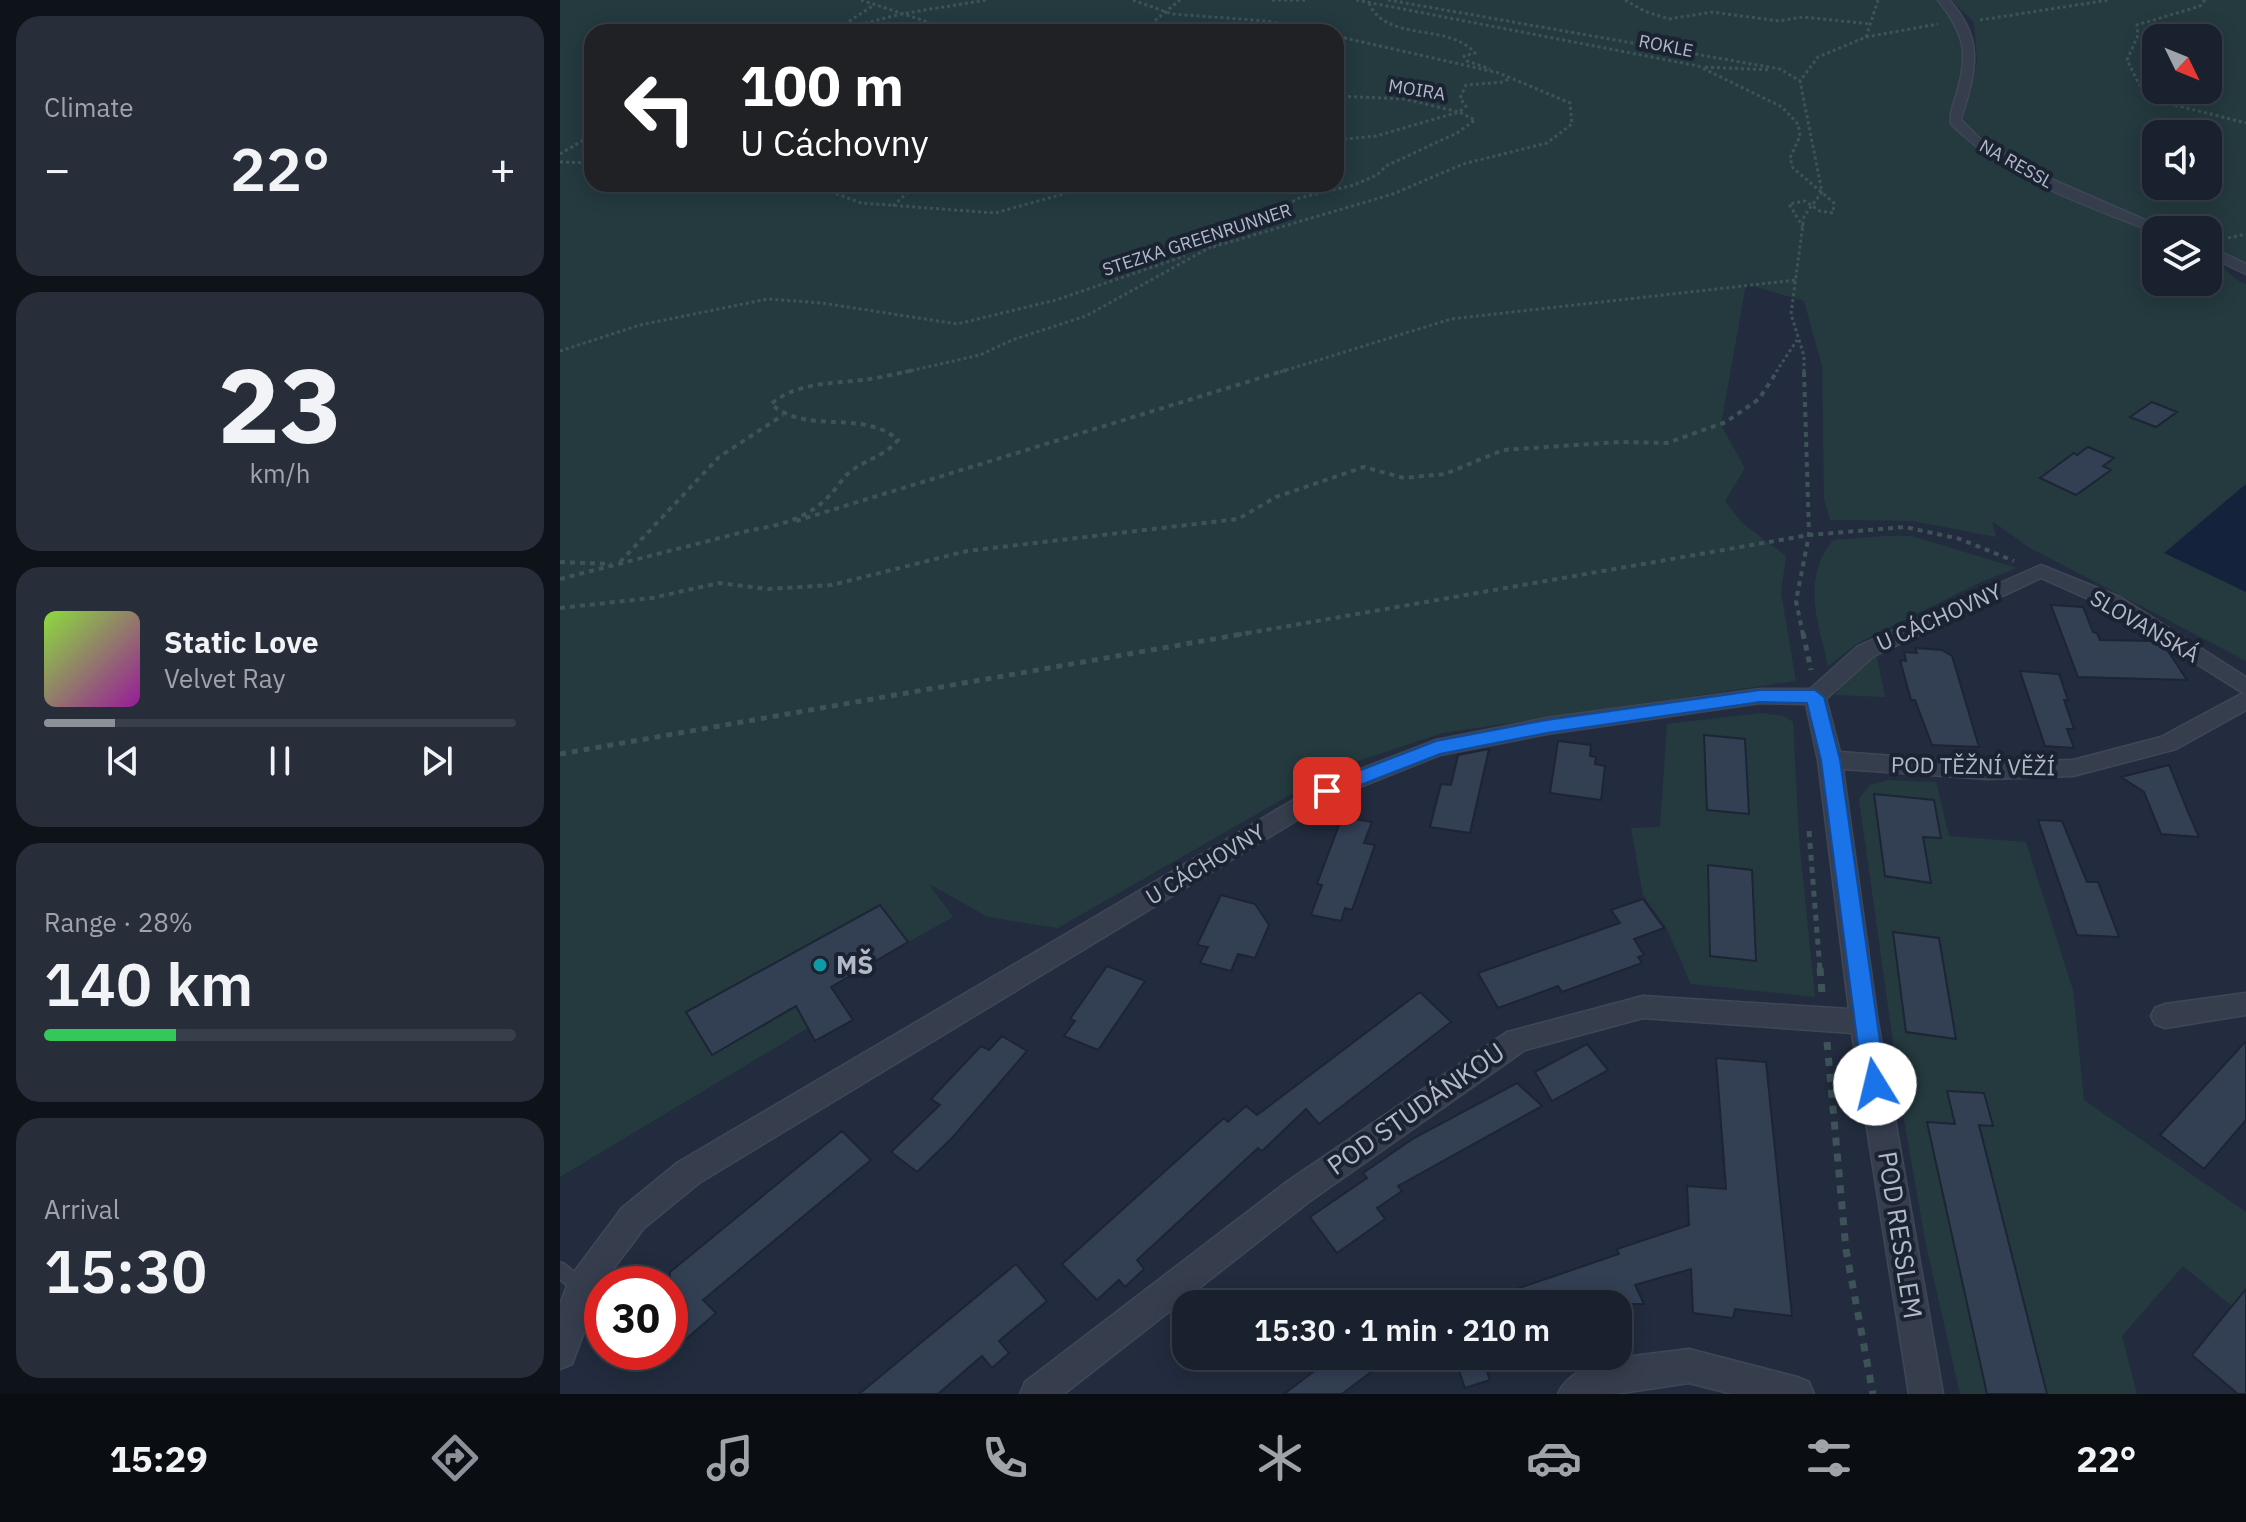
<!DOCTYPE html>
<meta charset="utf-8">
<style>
:root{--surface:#1a212e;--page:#272e3a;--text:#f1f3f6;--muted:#9fa3aa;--line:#383e4a;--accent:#8c9099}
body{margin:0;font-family:"IBM Plex Sans",sans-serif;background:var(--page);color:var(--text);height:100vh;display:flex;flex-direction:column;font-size:30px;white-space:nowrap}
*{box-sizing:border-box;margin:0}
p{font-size:26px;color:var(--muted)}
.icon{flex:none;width:44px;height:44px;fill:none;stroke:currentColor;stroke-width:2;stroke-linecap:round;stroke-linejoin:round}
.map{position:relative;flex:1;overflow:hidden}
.details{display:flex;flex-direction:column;gap:16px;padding:16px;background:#0e1219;width:560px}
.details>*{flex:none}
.hud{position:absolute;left:24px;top:24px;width:760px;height:168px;border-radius:24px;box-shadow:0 4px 20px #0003,0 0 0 2px var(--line);background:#202124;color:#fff;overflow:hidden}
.needle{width:52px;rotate:133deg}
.tools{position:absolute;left:1582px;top:24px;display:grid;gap:16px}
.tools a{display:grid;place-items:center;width:80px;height:80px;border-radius:16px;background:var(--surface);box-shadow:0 4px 20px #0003,0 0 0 2px var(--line);font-size:40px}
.speed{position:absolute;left:24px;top:1266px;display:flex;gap:16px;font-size:40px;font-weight:700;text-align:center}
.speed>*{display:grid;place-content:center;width:104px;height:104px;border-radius:50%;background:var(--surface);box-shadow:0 4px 20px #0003,0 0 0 2px var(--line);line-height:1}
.speed .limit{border:12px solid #d22;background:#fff;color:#111}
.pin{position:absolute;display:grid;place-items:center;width:68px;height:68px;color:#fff;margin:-34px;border-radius:16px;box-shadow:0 4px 12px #0006}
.me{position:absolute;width:88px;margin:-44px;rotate:351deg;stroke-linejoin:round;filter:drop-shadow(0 0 6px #0008)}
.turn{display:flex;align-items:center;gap:28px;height:168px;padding:0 24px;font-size:36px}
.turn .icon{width:104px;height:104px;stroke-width:2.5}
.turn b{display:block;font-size:56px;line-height:68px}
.big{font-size:60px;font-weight:600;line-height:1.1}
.details .widget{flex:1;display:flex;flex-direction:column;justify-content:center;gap:12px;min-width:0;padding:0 28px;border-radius:24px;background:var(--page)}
.details .dial{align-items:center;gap:0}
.dial b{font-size:104px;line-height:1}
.song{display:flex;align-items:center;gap:24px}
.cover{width:96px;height:96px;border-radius:12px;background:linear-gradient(135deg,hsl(90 70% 55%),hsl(300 70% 35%))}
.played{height:8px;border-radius:4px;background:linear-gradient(90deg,var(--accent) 15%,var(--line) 15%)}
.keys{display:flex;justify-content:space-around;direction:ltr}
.heat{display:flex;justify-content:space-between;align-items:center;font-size:44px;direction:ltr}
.charge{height:12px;border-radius:6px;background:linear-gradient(90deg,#34c759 28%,var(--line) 0)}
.trip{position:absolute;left:612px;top:1290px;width:460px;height:80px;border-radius:24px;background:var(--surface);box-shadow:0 4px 20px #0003,0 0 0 2px var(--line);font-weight:600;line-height:80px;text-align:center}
.tab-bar{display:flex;height:128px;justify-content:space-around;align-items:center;background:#0a0d12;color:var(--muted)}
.tab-bar .icon{width:56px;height:56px}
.tab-bar .selected{color:var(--accent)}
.tab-bar b{font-size:36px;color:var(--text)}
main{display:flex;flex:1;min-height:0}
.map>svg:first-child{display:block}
</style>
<main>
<section class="details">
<div class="widget"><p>Climate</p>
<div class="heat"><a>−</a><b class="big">22°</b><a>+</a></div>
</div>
<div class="widget dial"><b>23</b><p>km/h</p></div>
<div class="widget">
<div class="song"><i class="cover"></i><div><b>Static Love</b><p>Velvet Ray</p></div></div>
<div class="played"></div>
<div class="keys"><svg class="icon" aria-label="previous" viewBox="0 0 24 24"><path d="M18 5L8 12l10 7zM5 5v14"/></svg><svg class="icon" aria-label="pause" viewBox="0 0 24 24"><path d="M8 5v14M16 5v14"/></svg><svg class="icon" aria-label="next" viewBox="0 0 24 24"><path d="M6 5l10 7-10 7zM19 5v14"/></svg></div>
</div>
<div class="widget"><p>Range · 28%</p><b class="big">140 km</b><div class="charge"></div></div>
<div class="widget"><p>Arrival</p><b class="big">15:30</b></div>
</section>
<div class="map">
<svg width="1686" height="1394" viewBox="0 0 1686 1394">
<rect width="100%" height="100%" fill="#222c3e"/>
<path fill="#243a3f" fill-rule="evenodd" d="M0 0H1377C1416 43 1402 69 1389 120 1439 176 1528 203 1596 234V282H1648V257C1666 265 1669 278 1686 284V661L1470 548 1432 521 1436 537 1353 521 1270 520 1264 499 1262 366 1244 301 1186 284 1161 425 1185 468 1165 501 1182 523 1226 556 1221 593 1236 681 882 733 777 768 498 928 428 917 369 884 393 917 348 942 320 905 152 1055 238 1006 248 1028 0 1177ZM32 32H776V184H32Z
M1391 0H1686V265L1648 249V230H1604L1454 165 1416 140 1403 122 1417 62 1414 22ZM1596 38H1648V90H1596ZM1596 134H1648V186H1596Z
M1325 536H1352L1457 568 1421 582 1298 643 1268 666C1258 621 1241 579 1273 540Z
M1316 653 1325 697 1275 695 1288 677Z
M1201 713 1224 716 1233 722 1239 839 1255 997 1131 984 1106 927 1083 895 1071 828 1100 827 1107 724Z
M1328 780 1376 782 1389 836 1466 842 1513 990 1524 1100 1686 1212V1289L1672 1306 1623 1266 1562 1336 1577 1394H1400L1366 1245 1344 1120 1299 799 1310 785Z"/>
<path fill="#14223c" d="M1686 484V592L1604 553Z"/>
<path fill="#334054" stroke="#1d2535" stroke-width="2" d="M1592 402 1617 412 1596 427 1570 417Z
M1528 447 1554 458 1543 466 1551 470 1516 495 1480 478 1514 453 1517 455Z
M1491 605 1523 607 1533 632 1537 633 1540 640 1594 641 1606 648 1627 680 1518 677Z
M1355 648 1382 650 1392 656 1419 747 1372 745 1355 700H1351L1340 660 1346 661 1344 652 1357 653Z
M1460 671 1499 674 1508 700H1504L1514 729H1507L1514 748 1485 746Z
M1144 735 1185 739 1189 814 1147 810Z
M998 741 1031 745 1030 756 1036 757 1035 764 1045 766 1041 800 990 793Z
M929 749 910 833 870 827 881 784 891 785 898 755Z
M1609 765 1628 812 1639 837 1601 834 1584 792 1561 777Z
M1314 794 1374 800 1381 838 1363 837 1371 883 1325 876Z
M782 817 812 822 804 843 815 845 792 910 785 908 781 921 751 915 762 885 757 884Z
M1478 820 1502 821 1527 882H1538L1559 937 1517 935Z
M1148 865 1192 870 1196 961 1150 956Z
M661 895 695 904 709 925 695 958 678 954 671 971 640 963 648 947 637 945Z
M1083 899 1104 928 1074 939 1084 955 1078 957 1082 963 1002 992 998 986 938 1008 918 973 1060 923 1051 910Z
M320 905 348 942 271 987 293 1020 255 1041 236 1006 152 1055 126 1012Z
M1333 932 1379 938 1396 1039 1346 1032Z
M547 966 585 981 538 1050 504 1036 515 1021 510 1019Z
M860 992 891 1022 759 1124 746 1109 702 1151 698 1148 577 1260 584 1269 565 1287 559 1280 537 1300 502 1264 664 1118 668 1122 686 1106 697 1115Z
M442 1036 467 1051 392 1138 357 1172 331 1152 380 1105 371 1099 421 1046 429 1050Z
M1686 1041V1120L1644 1169 1600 1135Z
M1027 1044 1048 1070 992 1101 975 1072Z
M1156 1058 1206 1062 1232 1316 1175 1309 1173 1318 1133 1313 1131 1269 1075 1285 1084 1304H925L924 1300 1059 1254 1057 1249 1129 1225 1127 1186 1166 1189Z
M957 1083 982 1106 838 1186 842 1191 817 1208 825 1219 777 1253 750 1217 807 1178 803 1173 854 1138Z
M1387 1091 1424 1093 1433 1126 1419 1125 1487 1394H1427L1367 1122 1395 1124Z
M282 1131 311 1160 143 1300 156 1313 110 1353V1272Z
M456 1264 487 1301 439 1341 449 1353 432 1368 422 1356 378 1394H299Z
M1686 1289V1394H1678L1632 1355Z
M774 1356H832L782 1394H724Z
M894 1356H921L930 1380 905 1388Z"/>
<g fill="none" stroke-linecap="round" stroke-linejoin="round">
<defs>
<path id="lane" d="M0 1270 21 1287"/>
<path id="street" d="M1378 0H1389C1426 40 1415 72 1401 120L1419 138 1468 169 1608 230H1596V233C1523 204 1448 180 1391 124 1389 114 1394 103 1397 93 1409 52 1404 33 1378 0Z
M1648 246 1686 264V274L1648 256Z
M1481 565 1560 597 1686 677V710L1616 749 1513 776 1428 779 1283 769 1318 1022 1383 1394H1349L1292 1033 1083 1018 965 1050 750 1201 504 1394H460L465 1382 728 1181 947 1032 1083 996 1289 1009 1258 760 1246 704 1200 703 987 734 880 755 775 797 139 1183 84 1228 42 1284 12 1364 0 1369V1304L11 1276 62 1208 117 1163 759 785 876 740 987 718 1200 689H1250L1298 646ZM1481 578 1546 607 1683 693 1601 737 1513 760 1428 763 1280 752 1266 699 1314 656Z
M1686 993V1015L1605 1028 1595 1024 1591 1016 1595 1008 1605 1004Z
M1129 1349 1237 1377 1249 1382 1254 1394H1172L1129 1383 1055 1394H998C1014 1355 1092 1355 1129 1349Z"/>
</defs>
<use href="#lane" stroke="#3f4757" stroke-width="18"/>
<use href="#street" stroke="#3f4757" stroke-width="3"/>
<path stroke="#3d5357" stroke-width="3" stroke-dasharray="3 3" stroke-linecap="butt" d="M301 0 398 32
M573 0 612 14 707 21 760 32
M712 0H745
M796 0 1138 66 1222 107 1238 124 1240 136 1230 158 1233 168 1274 203 1273 213 1260 211 1245 201 1229 204 1243 227
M828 0 1220 69 1240 81
M1065 0 1084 11 1109 19 1152 12 1219 21 1243 17 1311 24
M1645 0 1640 6 1577 25 1578 35 1567 60 1579 84 1603 102 1686 123
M809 3C826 43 888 22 915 53L904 56 907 61 930 69
M1420 20 1549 0
M279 28 314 5
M270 32 341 14 426 0
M581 32 620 0
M1306 37 1378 24
M1145 67 1211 70
M776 96 844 99 899 112 906 106 900 98 906 85 943 82 951 78
M0 154 32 135
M0 162 32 163
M187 184 264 189 301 203 435 213 539 184
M333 206 357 184
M1668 238 1686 234
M653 247 833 194 903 164 987 143 1012 124 1010 103 939 73 776 36
M0 351 80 325 208 299 262 303 397 324 496 300 625 256
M345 372 420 355 452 340 526 316 739 198 794 185 817 175 826 166 897 133 915 120 899 112 816 136 776 140
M720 372 891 319 1236 280
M1216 372 1237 340
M1244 372V356L1231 314 1244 216 1262 192 1240 81 1258 57 1306 37 1318 0"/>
<path stroke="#3d5357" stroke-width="4" stroke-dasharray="5 5" stroke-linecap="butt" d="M236 521 726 370
M0 562 51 564
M60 562 159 457 223 415
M0 579 191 530C220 526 250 517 270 495 277 488 283 477 291 471 307 459 325 456 338 440 302 408 248 436 211 404 238 381 276 384 310 379 324 377 339 373 354 370
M0 608 92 598 159 583 208 589 272 585 407 551 678 519 716 497 804 467 844 478 885 474 943 450 1060 442 1107 443 1166 422 1199 399 1218 370
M677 635 1249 535 1345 527 1400 539 1454 561
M1243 635 1236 601 1249 535 1244 370"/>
<path stroke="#3d5357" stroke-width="5" stroke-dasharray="6 6" stroke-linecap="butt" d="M1243 633 1251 670
M0 754 688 633
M1249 831 1260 970"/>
<path stroke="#3d5357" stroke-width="7" stroke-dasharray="8 8" stroke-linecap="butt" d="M1260 968 1262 993
M1267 1042 1286 1250 1313 1394"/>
<use href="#lane" stroke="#363e4e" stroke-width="15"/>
<use href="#street" fill="#363e4e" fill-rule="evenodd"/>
</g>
<path fill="#1a73e8" stroke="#114b97" stroke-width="2" d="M1200 690H1255L1264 697 1280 760 1326 1084 1323 1091 1315 1094 1306 1091 1303 1084 1261 760 1247 703 1200 702 987 733 880 754 767 798 757 791 760 786 876 741 987 720Z"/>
<circle fill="#0f9aa8" stroke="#1b2333" stroke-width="3" cx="260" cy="965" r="8"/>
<g text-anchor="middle" stroke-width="8" stroke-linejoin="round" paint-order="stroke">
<g font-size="18" fill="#b1b9c9" stroke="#1b2333">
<text transform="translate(1106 46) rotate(11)" y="6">ROKLE</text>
<text transform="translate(857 90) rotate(9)" y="6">MOIRA</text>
<text transform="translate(1456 164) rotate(29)" y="6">NA RESSL</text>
<text transform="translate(637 240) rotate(-18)" y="6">STEZKA GREENRUNNER</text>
</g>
<g font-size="22" fill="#b1b9c9" stroke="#1b2333">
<text transform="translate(1379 617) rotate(-24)" y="8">U CÁCHOVNY</text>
<text transform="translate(1585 626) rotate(30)" y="8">SLOVANSKÁ</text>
<text transform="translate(1413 766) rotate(1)" y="8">POD TĚŽNÍ VĚŽÍ</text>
<text transform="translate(645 864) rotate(-31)" y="8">U CÁCHOVNY</text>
</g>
<g font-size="26" font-weight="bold" fill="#b1b9c9" stroke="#1b2333" text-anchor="start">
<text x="276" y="974">MŠ</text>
</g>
<g font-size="26" fill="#b1b9c9" stroke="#1b2333">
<text transform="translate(856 1109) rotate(-35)" y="9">POD STUDÁNKOU</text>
<text transform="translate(1340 1235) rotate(81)" y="9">POD RESSLEM</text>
</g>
</g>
</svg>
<div class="tools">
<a><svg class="needle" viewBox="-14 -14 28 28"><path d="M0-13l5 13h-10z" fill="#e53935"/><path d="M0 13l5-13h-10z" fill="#9fa3aa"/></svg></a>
<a><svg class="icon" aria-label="sound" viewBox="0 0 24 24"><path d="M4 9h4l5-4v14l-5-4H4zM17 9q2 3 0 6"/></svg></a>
<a><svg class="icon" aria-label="layers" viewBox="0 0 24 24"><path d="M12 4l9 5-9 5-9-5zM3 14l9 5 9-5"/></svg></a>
</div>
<div class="speed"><div class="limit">30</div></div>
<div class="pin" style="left:767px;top:791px;background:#d93025"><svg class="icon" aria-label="arrive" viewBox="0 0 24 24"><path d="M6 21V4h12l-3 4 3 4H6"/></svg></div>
<svg class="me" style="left:1315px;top:1084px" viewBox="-20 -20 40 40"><circle r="19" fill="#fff"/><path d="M0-13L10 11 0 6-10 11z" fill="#1a73e8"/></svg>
<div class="trip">15:30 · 1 min · 210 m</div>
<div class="hud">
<div class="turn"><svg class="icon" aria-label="left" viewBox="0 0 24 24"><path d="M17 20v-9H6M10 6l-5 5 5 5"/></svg><div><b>100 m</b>U Cáchovny</div></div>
</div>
</div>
</main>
<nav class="tab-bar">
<b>15:29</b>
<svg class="icon selected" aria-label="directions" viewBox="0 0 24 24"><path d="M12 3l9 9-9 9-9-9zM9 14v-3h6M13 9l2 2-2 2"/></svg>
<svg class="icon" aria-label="music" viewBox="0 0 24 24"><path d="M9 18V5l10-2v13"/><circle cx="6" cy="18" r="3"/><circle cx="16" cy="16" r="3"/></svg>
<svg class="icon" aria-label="phone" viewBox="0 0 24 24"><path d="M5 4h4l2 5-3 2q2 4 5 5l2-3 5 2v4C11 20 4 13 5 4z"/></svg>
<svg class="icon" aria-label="climate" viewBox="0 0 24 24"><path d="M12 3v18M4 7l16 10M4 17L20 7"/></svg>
<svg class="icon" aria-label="car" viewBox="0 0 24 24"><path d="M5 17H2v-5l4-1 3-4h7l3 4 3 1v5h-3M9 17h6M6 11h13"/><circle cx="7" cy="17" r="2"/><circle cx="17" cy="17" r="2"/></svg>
<svg class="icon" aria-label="filters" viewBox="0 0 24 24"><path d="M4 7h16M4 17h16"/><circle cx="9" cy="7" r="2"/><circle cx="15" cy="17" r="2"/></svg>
<b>22°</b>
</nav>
